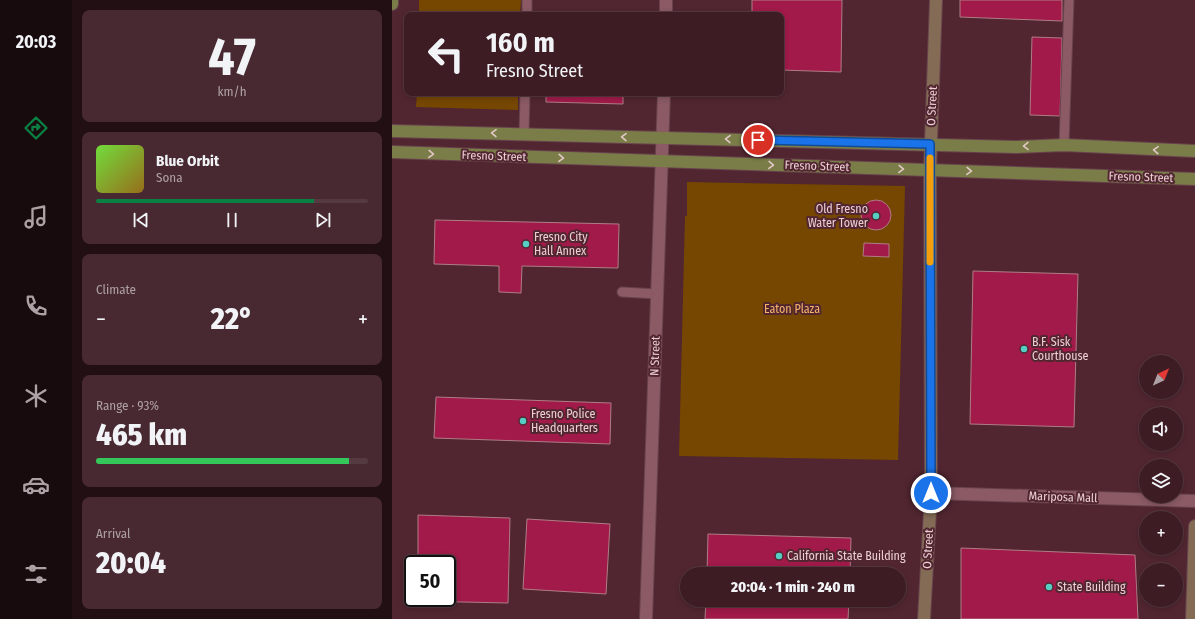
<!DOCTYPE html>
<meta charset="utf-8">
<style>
:root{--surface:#3d1c24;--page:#482931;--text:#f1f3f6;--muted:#ada1a6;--line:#563a41;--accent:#0b8043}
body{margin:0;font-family:"Fira Sans Condensed",sans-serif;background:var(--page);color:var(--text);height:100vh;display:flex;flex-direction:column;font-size:15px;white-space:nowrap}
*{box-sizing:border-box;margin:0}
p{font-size:13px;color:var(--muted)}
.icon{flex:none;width:22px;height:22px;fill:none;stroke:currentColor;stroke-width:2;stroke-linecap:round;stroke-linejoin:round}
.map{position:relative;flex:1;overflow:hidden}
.sheet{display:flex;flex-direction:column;gap:10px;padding:10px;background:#220f14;width:320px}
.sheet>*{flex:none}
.guide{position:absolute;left:12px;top:12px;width:380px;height:84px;border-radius:8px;box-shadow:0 2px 6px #0003,0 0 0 1px var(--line);background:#3d1c24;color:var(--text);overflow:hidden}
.needle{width:26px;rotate:43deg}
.fabs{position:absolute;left:747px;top:355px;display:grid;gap:8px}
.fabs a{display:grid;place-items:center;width:44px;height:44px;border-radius:50%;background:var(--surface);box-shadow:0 2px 6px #0003,0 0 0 1px var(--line);font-size:20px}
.speed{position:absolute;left:12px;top:555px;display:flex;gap:8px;font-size:20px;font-weight:700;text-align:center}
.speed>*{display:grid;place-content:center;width:52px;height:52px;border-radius:50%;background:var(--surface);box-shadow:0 2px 6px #0003,0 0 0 1px var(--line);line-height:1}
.speed .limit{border:2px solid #111;border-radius:6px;background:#fff;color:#111}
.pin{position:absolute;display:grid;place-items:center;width:34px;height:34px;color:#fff;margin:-17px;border:2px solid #fff;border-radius:50%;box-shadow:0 1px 4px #0007}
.me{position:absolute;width:44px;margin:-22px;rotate:0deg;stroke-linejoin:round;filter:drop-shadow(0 0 3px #0008)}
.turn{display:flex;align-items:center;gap:14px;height:84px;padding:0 16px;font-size:18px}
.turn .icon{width:52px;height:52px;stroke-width:2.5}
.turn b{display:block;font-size:28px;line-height:34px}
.big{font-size:30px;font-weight:800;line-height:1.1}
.sheet .card{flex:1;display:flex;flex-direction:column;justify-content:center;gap:6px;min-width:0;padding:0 14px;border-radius:8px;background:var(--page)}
.sheet .dial{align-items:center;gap:0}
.dial b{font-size:52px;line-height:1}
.song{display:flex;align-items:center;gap:12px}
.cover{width:48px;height:48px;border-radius:6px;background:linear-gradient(135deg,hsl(100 70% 55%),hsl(40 70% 35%))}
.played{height:4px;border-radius:2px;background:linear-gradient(90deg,var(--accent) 80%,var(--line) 80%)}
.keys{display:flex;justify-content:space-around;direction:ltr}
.heat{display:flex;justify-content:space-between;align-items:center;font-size:22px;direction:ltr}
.charge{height:6px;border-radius:3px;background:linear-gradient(90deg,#34c759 93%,var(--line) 0)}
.trip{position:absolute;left:288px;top:567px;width:226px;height:40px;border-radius:20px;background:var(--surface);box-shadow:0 2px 6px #0003,0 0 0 1px var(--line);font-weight:800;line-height:40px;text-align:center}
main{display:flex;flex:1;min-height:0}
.dock{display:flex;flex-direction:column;width:72px;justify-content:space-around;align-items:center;background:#180b0e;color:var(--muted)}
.dock .icon{width:28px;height:28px}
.dock .on{color:var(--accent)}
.dock b{font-size:18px;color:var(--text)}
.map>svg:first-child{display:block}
</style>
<main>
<nav class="dock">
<b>20:03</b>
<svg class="icon on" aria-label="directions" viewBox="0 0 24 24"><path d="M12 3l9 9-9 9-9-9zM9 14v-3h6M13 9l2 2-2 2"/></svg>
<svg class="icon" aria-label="music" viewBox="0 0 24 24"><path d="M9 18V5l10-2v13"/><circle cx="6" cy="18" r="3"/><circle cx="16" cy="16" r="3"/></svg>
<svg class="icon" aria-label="phone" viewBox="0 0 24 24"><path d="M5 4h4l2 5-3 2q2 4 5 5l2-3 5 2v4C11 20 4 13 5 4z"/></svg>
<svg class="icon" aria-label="climate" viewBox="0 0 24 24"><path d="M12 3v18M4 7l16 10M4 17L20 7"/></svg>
<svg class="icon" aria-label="car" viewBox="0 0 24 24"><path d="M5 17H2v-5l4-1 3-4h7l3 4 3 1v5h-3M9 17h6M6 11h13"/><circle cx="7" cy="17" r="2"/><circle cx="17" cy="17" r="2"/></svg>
<svg class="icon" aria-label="filters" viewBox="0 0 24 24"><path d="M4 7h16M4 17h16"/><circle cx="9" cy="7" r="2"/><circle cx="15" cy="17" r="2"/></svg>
</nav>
<section class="sheet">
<div class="card dial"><b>47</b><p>km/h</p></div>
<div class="card">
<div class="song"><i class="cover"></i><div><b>Blue Orbit</b><p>Sona</p></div></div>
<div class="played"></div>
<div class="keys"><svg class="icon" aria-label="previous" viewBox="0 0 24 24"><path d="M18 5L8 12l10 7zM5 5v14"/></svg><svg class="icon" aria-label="pause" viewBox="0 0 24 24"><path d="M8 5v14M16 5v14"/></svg><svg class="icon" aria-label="next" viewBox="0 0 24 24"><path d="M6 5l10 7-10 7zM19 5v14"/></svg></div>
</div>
<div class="card"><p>Climate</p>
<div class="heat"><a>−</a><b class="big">22°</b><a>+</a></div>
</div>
<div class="card"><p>Range · 93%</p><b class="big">465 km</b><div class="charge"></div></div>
<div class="card"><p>Arrival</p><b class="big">20:04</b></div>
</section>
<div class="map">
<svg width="803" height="619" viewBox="0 0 803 619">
<rect width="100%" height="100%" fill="#512630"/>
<path fill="#764701" d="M27 0H129L128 15H27Z
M25 93H126V110L24 107Z
M295 182 513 186 506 460 287 456 293 216H295Z"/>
<path fill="#a11a49" stroke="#b07c86" d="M360 0H450L449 72 389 70V15H360Z
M568 0H670V21L568 17Z
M640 37 670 38 668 116 638 115Z
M154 93H231V104L154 102Z
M469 215a15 15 0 1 1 30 0a15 15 0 1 1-30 0Z
M43 220 227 224 226 268 130 266 129 293 107 292V266L42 264Z
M472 243 497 244V257L471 256Z
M581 271 686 274 682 427 578 424Z
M44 397 219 403 218 444 42 438Z
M26 515 118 518 116 603 25 601V598H55V564H26Z
M135 519 218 524 214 594 131 589Z
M316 534 459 538 458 574H315Z
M569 548 743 555 746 619H569Z
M314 600H457L456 619H313Z"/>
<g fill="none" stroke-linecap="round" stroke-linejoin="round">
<defs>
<path id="service" d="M135 15V0
M132 134 133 93
M672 145 677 0
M230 292 265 294"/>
<path id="minor" d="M539 493 803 501"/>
<path id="tertiary" d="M274 15V0
M254 619 272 93"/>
<path id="secondary" d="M532 619 539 493 538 170 544 0
M800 619 803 526"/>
<path id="primary" d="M0 4V0
M0 131 624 147 672 145 803 151
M0 152 803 179"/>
</defs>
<use href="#service" stroke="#68434d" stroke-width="11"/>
<use href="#minor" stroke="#68434d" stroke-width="14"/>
<use href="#tertiary" stroke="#68434d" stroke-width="14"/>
<use href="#secondary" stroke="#68434d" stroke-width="14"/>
<use href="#primary" stroke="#68434d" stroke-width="14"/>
<use href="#service" stroke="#8b5a64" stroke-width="9"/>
<use href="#minor" stroke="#8b5a64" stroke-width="12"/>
<use href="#tertiary" stroke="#8b5a64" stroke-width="12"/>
<use href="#secondary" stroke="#836b56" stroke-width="12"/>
<use href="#primary" stroke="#7b7d48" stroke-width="12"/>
</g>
<defs><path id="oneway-chevron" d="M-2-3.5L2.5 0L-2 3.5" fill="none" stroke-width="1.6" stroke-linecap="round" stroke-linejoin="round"/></defs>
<g stroke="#e1c7c6">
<use href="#oneway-chevron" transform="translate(102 133) rotate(-179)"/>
<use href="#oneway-chevron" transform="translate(232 137) rotate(-179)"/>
<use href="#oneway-chevron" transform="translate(336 139) rotate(-179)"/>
<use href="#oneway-chevron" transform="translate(634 146) rotate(179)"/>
<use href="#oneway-chevron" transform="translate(764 150) rotate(-177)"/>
<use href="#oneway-chevron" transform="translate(39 154) rotate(2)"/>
<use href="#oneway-chevron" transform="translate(169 158) rotate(2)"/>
<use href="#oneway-chevron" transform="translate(379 165) rotate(2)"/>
<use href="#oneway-chevron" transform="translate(509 169) rotate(2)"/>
<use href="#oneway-chevron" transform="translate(577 171) rotate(2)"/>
</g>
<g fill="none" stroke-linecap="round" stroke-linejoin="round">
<defs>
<path id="route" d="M366 140 538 144 539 493"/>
</defs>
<use href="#route" stroke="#114b97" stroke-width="10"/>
<use href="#route" stroke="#1a73e8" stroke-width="7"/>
<path stroke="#f59e0b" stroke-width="7" d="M538 158V262"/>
</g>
<g fill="#56cec3" stroke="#512630" stroke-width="1.5">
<circle cx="484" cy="216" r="4"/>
<circle cx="134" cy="244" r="4"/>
<circle cx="632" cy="349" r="4"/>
<circle cx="131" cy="421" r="4"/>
<circle cx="387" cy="556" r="4"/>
<circle cx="657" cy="587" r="4"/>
</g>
<g text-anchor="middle" stroke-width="4" stroke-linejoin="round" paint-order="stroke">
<g font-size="12" fill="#eccfd4" stroke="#512630">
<text transform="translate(540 106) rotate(-87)" y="4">O Street</text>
<text transform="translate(102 156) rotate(2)" y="4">Fresno Street</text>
<text transform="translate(425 166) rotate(2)" y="4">Fresno Street</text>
<text transform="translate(749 177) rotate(2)" y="4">Fresno Street</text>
<text transform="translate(263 356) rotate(-88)" y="4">N Street</text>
<text transform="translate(671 497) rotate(2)" y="4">Mariposa Mall</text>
<text transform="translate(536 549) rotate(-87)" y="4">O Street</text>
</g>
<g font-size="12" fill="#eccfd4" stroke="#512630" text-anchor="start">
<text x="476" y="213" text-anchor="end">Old Fresno<tspan x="476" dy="14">Water Tower</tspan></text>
<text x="142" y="241">Fresno City<tspan x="142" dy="14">Hall Annex</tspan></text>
<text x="640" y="346">B.F. Sisk<tspan x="640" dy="14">Courthouse</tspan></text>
<text x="139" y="418">Fresno Police<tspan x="139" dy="14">Headquarters</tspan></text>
<text x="395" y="560">California State Building</text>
<text x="665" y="591">State Building</text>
</g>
<g font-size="12" fill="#f8b46b" stroke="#512630">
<text x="400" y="313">Eaton Plaza</text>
</g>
</g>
</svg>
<div class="fabs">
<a><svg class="needle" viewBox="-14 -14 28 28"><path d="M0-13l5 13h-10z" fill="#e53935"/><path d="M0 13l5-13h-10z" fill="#ada1a6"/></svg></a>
<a><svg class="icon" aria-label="sound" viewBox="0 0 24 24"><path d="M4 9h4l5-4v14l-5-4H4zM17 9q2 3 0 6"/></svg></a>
<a><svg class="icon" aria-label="layers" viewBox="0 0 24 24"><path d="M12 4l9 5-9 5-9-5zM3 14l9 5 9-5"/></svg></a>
<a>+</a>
<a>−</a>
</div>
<div class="speed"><div class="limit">50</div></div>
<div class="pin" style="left:366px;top:140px;background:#d93025"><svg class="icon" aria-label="arrive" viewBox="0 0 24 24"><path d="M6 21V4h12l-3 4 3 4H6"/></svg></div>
<svg class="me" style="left:539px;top:493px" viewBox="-20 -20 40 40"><circle r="17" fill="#1a73e8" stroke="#fff" stroke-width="3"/><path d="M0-11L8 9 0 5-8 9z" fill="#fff"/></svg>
<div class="trip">20:04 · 1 min · 240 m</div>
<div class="guide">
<div class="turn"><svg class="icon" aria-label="left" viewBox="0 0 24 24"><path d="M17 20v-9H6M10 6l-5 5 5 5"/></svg><div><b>160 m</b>Fresno Street</div></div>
</div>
</div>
</main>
